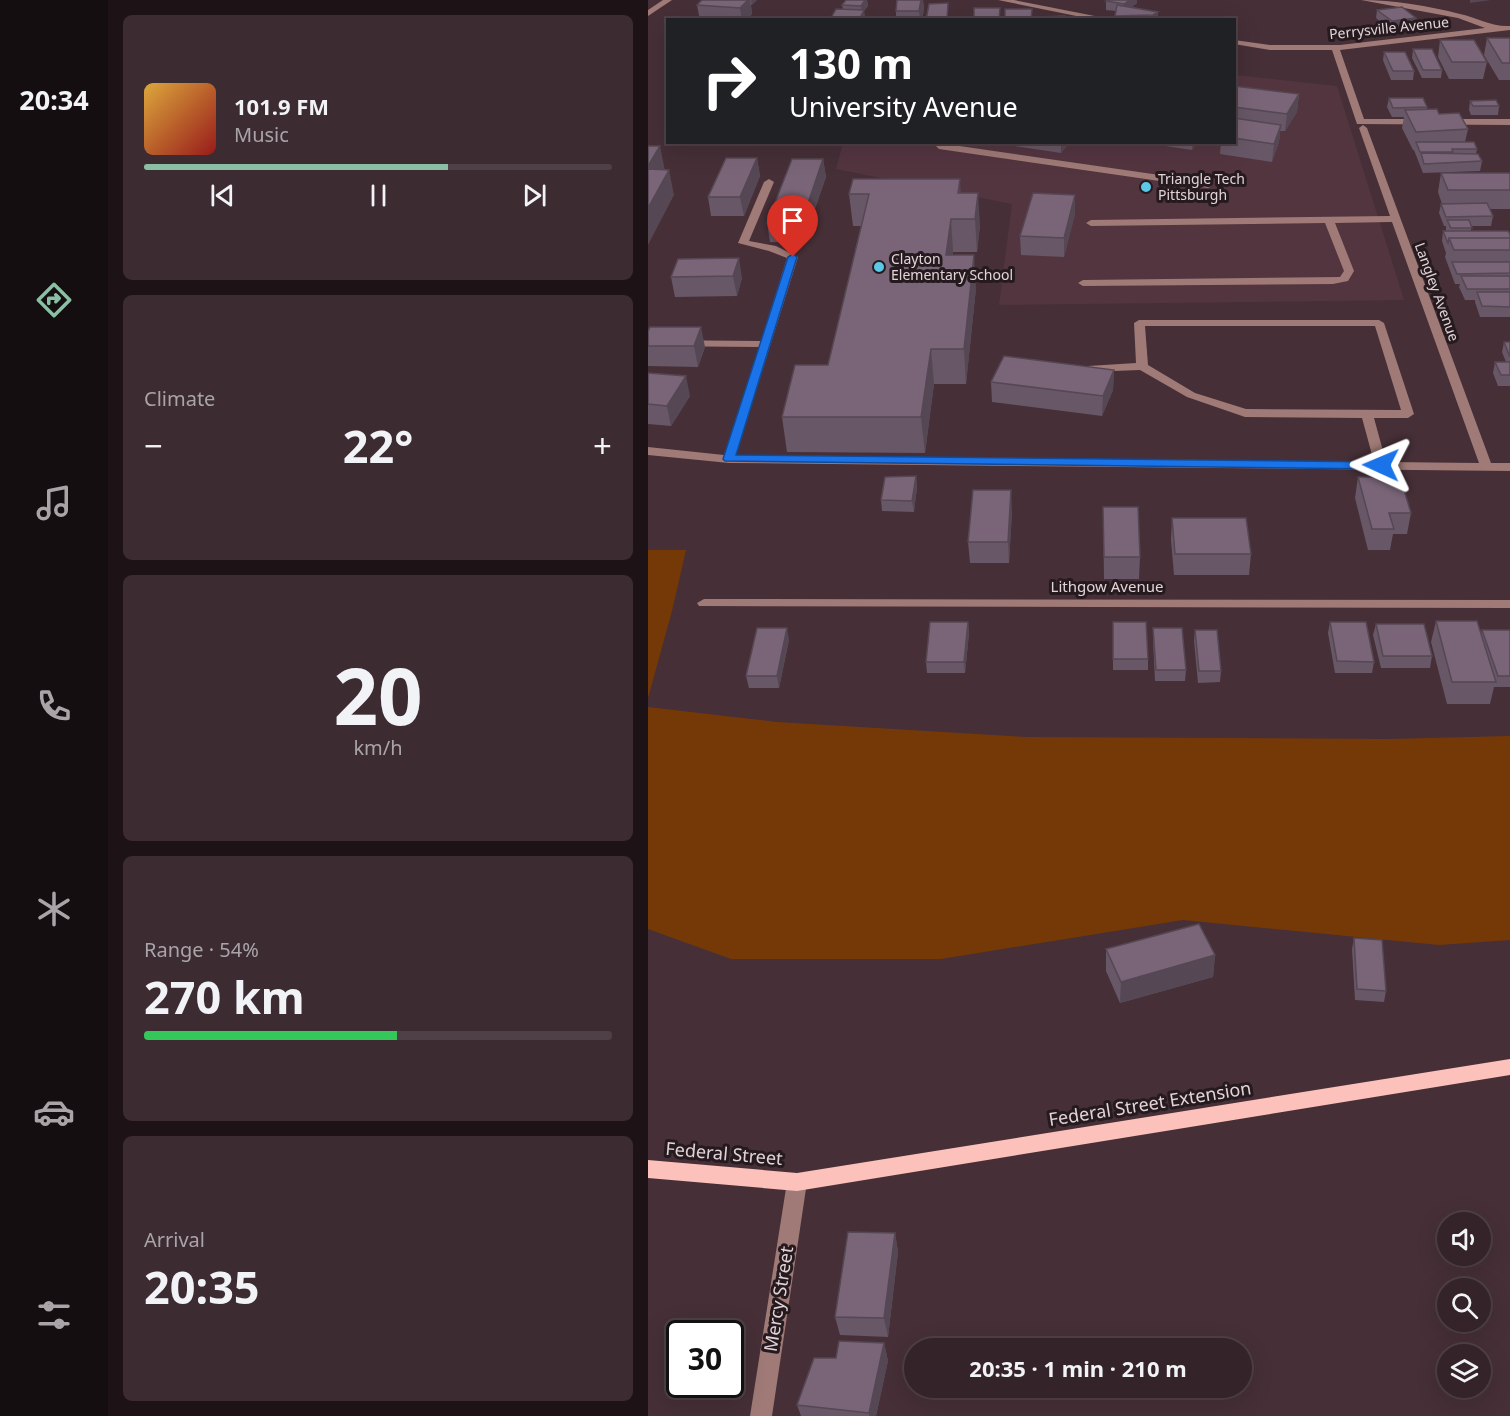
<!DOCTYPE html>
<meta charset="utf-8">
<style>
:root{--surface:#342329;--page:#3c2b31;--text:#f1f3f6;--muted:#a9a4a8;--line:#4e4046;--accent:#8abfa5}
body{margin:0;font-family:"Noto Sans",sans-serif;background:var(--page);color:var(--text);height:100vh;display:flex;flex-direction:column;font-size:22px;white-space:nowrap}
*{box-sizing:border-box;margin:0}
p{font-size:20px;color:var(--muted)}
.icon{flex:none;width:33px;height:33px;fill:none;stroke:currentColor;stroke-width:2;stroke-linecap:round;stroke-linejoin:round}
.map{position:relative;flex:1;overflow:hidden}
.details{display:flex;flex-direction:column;gap:15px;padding:15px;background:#1d1317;width:540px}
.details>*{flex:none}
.hud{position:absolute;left:18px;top:18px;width:570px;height:126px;border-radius:0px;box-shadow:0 6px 24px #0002,0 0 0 2px var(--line);background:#202124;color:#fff;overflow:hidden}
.fabs{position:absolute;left:789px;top:1212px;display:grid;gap:12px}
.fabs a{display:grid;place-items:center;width:54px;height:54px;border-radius:50%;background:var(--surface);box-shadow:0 6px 24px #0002,0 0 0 2px var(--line);font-size:30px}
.speed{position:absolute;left:18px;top:1320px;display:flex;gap:12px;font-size:30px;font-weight:700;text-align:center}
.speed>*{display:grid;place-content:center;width:78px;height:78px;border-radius:50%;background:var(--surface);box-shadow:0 6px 24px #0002,0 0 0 2px var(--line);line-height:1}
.speed .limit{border:3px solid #111;border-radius:9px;background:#fff;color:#111}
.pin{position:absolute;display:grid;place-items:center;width:51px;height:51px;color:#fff;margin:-62px -26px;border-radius:50% 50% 50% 0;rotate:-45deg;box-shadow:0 0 6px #0007}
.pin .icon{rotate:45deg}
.me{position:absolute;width:66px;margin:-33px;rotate:271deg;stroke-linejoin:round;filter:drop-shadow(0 0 4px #0008)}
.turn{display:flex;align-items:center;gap:21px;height:126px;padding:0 24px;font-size:27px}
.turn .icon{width:78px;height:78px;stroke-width:2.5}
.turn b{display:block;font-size:42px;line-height:51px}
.big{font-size:45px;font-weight:700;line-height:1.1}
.details .card{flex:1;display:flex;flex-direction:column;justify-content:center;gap:9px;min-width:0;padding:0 21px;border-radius:9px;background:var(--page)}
.details .dial{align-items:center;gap:0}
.dial b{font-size:78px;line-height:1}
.song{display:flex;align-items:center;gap:18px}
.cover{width:72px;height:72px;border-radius:9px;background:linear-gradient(135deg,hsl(40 70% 55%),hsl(0 70% 35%))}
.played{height:6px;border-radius:3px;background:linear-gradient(90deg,var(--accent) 65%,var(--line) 65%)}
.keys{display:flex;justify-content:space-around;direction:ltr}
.heat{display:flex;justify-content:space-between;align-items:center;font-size:33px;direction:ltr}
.charge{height:9px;border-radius:4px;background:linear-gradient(90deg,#34c759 54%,var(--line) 0)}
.trip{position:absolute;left:256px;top:1338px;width:348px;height:60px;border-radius:30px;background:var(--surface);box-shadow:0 6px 24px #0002,0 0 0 2px var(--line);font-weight:700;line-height:60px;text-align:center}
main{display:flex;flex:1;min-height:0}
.tabs{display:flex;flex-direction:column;width:108px;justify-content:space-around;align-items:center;background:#150e10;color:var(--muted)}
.tabs .icon{width:42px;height:42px}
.tabs .on{color:var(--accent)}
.tabs b{font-size:27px;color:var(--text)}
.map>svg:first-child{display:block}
</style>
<main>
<nav class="tabs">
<b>20:34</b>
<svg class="icon on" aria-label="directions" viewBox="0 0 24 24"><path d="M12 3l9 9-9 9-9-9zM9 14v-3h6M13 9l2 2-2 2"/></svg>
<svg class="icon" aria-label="music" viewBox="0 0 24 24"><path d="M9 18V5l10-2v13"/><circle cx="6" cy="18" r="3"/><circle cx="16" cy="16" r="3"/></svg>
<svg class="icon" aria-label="phone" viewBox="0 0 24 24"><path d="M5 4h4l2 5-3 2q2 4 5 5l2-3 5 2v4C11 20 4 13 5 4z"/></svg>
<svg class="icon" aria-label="climate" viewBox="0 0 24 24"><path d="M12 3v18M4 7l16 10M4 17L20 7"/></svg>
<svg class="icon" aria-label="car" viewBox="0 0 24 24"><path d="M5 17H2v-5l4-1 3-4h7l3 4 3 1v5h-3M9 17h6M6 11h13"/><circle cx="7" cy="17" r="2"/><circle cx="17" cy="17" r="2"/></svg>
<svg class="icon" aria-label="filters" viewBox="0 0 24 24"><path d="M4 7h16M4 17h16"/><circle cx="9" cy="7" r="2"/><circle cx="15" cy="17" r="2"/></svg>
</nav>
<section class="details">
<div class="card">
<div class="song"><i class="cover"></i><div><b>101.9 FM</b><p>Music</p></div></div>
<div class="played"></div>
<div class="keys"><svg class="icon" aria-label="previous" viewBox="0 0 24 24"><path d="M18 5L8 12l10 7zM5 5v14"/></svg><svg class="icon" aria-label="pause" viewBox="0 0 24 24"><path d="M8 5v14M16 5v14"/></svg><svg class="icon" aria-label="next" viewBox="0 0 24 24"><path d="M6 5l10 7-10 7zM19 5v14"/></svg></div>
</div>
<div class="card"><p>Climate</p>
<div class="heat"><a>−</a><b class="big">22°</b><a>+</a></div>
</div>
<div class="card dial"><b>20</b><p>km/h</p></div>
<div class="card"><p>Range · 54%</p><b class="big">270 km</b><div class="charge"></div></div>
<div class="card"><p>Arrival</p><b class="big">20:35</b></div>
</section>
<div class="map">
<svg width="862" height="1416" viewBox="0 0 862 1416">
<rect width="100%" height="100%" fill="#462f37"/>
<path fill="#533540" d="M587 75 689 86 756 300 351 305 364 204 188 169 195 143 586 142Z"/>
<path fill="#753908" d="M0 550H38L24 611 0 698Z
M0 707 129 722 377 737 742 739 862 736V940L791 945 535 920 293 959H83L0 929Z"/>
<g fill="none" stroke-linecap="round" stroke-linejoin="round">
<path fill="#9f7a77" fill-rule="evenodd" d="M15 0H24L0 16V10Z
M350 0H366L467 20H448Z
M713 0C745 0 781 6 812 14 830 18 844 27 862 26V30L692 50 716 119H862V125L709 124 684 50H622L586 44V40L622 45H692L837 28 810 18Z
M715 125 719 128 843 463H862V471L81 463 0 455V447L76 455 111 347 0 346V340L113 341 139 258 121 251 90 243 116 182 121 179 126 182 101 241 128 246 150 257 88 455 726 462 714 418 597 417 539 397 492 370 440 372 434 369 440 366 488 363 486 323 491 320H731L736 323 766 414 760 418H726L738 462 831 463 744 222 687 223 706 271 700 281 685 284 435 286 430 283 435 280 692 277 696 271 677 223 443 226 438 223 443 220 742 216 711 128ZM497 326H727L753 410 598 409 547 393 500 365Z
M284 142 560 182 565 185 560 188 291 149Z
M56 599 862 600V608L51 606 49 603Z
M149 1173 156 1175 159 1182 124 1416H102L139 1182 142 1175Z"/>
<path fill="#fdc1bb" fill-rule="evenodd" d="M862 1059V1075L149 1191 0 1178V1160L149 1173Z"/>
</g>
<path fill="#685766" d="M54 0H109L103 5 104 14 99 20H52L49 5Z
M198 0H219L220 6 216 11 217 20H182L195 9 194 5Z
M249 0H275L276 9 274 20H248V11Z
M458 1 489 3 484 7 510 12 509 20H467L468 11 458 10Z
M729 10 767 27 742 30 728 18Z
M839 38H862V80H851L836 55Z
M792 40 839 62 835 79H801L790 57Z
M765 49 794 70 793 78H774L764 58Z
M736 52 766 71 765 80H743L735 60Z
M586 86 651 94 649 112 637 131H632L631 142 624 162 572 154 573 142H586Z
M741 98 779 107V110L791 114 820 129 817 142 829 149 828 154 834 161 832 171 775 173 766 150H765L754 128 756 117H744L739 107Z
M822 101 851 106 850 115H823L821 110Z
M341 142H422L413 153Z
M491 142H549L544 150Z
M109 158 112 176 96 216H63L60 197Z
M175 159 178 177 155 243 122 242 119 223Z
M793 173H862V209H841L845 216 843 226H823V231L862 234V317H832L827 302V300H817L811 287 812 284H807L797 257 798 253 794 241 795 231H798V226H796L791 213 793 204H794L790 192Z
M313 193 332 225 329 252H305V255L328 288 318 384H286L277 453 139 452 134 417 180 365 213 226H205L201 194Z
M427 214 416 257 373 255 372 236Z
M30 259 94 278 89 296 27 297 23 277Z
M0 331 57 347 50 367 0 366Z
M856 342H862V386H850L845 373 847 362H858L854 352Z
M466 370 465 390 454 416 344 402 343 382Z
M0 373 42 396 23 426 0 424Z
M268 476 269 487 266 512 234 511 233 500Z
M710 477 763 513 759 534H745L742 550H720L707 498Z
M455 507 492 557 491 579H456Z
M364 511 361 563H322L320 542Z
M524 518 603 554 601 575H526L523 540Z
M788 621 833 634 834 630H862V687H846L842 704H799L783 642Z
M320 622 321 633 317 673H279L278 662Z
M465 622 500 659V670H465Z
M682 622 726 662 724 673H687L680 633Z
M728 624 784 656 782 668H733L725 635Z
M505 628 538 670 537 681H507L505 640Z
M547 630 573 671 572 682 550 683 546 641Z
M141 640 131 688H101L98 676Z
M706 938 738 991 736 1002 707 1000 704 949Z
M458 949 567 955 565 977 472 1003 458 971Z
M247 1233 250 1252 240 1337 192 1335 187 1317Z
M236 1343 240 1361 228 1416H153L149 1405 188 1358Z"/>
<path fill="#554753" d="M100 0H102L104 14 99 20H94L92 8Z
M103 0H109L104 5Z
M217 0H219L220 6 216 11 217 19V20H211L214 14 213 6Z
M273 0H275L276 9 274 20H272L271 11Z
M482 0H489V3L476 13V4Z
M822 0H843L822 3Z
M510 12 509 20H505V15Z
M768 18 767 27 742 30 744 21Z
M651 94 649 112 637 131 639 114Z
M633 125 631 142 624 162 626 144Z
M413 142H422L413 153Z
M544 142H549L544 150Z
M12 146 17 171 0 178V166Z
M109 158 112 176 96 216 92 197Z
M175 159 178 177 155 243 153 224Z
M21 170 26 195 0 245V208Z
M312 179 314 210 310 193Z
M330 193 332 225 329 252 327 219Z
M427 195V214L416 257V238Z
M303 219 305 252 301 288 298 255Z
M326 255 328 288 318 384 316 349Z
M91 258 94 278 89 296 85 276Z
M53 327 57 347 50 367 46 346Z
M283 349 286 384 277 453 273 417Z
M466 370 465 390 454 416 455 396Z
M38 376 42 396 23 426 19 406Z
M268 476 269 487 266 512 264 501Z
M363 490 364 511 361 563 360 542Z
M320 622 321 633 317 673 316 662Z
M139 628 141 640 131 688 129 676Z
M567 955 565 977 472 1003 473 982Z
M247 1233 250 1252 240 1337 236 1318Z
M236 1343 240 1361 228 1416H221V1413Z"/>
<path fill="#796577" stroke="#554753" stroke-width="1.5" d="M54 0H100L92 8 49 5Z
M198 0H217L213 6 194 5Z
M249 0H273L271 11H248Z
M460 0H482L476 4 458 1Z
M300 3 299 20H278L281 4Z
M469 5 510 12 505 15 467 16Z
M754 7 768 18 744 21 729 10Z
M326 8H352L351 20H326Z
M188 9 216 10 211 20H182Z
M357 9H384L383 20H357Z
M417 16 418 20H390V17Z
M839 38H862V63H854Z
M792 40H826L839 62H804Z
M765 49H784L794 70H775Z
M736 52H757L766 71H745Z
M586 86 651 94 639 114 586 107Z
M741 98H775L779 107 745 108Z
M848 100 851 106H825L822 101Z
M789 109 791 114 811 113 820 129 768 132 757 110Z
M586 118 633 125 626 144 586 138Z
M768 142H826L829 149H804L805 152H772Z
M0 146H12L0 166Z
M773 153 830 154 834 161 776 164Z
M78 158H109L92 197H60Z
M144 159H175L153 224 119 223Z
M0 169 21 170 0 208Z
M793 173H862V190H800Z
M205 179H312L310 193H330L327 219H303L298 255H326L316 349H283L273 417H134L147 365H180L221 194H201Z
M385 193 427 195 416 238 372 236Z
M839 203 845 216 798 217 793 204Z
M799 220H821L824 228H803Z
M795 231H860L862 234V238H801L800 243Z
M801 238H862V250H806Z
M91 258 85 276 23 277 30 259Z
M804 262H862V273L809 274Z
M813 276H862V289H819Z
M829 292H862V307L834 306Z
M2 327H53L46 346H0V331Z
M856 342H862V357Z
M356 356 466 370 455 396 343 382Z
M847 362H862V375H853Z
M0 373 38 376 19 406 0 404Z
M268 476 264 501 233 500 237 477Z
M710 477H752L763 513H741L746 529H724Z
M325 490H363L360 542H320Z
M455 507H490L492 557H456Z
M524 518H598L603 554H527Z
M788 621H829L848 682H804Z
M282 622H320L316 662H278Z
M465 622H498L500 659H465Z
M682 622H718L726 662 689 661Z
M728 624H776L784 656H735Z
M109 628H139L129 676H98Z
M505 628H534L538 670H508Z
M547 630H569L573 671H551Z
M834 630H862V676H850Z
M551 924 567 955 473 982 458 949Z
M706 938 734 940 738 991 709 989Z
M200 1232 247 1233 236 1318 187 1317Z
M191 1341 236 1343 221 1413 149 1405 166 1358H188Z"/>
<path fill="#1a73e8" stroke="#114b97" stroke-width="1.5" d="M145 254 149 257 88 455 733 462 739 465 733 469 77 461 75 459 140 257Z"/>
<g fill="#5ac8e6" stroke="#251a1e" stroke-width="2">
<circle cx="498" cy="187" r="6"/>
<circle cx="231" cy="267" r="6"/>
</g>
<g text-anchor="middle" stroke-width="6" stroke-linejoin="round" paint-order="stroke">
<g font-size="14" fill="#e3d3d8" stroke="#251a1e">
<text transform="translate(741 28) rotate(-6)" y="5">Perrysville Avenue</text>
<text transform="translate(789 292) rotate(70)" y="5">Langley Avenue</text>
</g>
<g font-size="14" fill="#e3d3d8" stroke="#251a1e" text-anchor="start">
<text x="510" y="184">Triangle Tech<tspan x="510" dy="16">Pittsburgh</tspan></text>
<text x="243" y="264">Clayton<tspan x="243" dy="16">Elementary School</tspan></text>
</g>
<g font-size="15" fill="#e3d3d8" stroke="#251a1e">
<text x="459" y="592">Lithgow Avenue</text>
</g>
<g font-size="18" fill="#e3d3d8" stroke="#251a1e">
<text transform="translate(502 1104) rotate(-9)" y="6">Federal Street Extension</text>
<text transform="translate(76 1154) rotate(5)" y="6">Federal Street</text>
<text transform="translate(131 1299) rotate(-81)" y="6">Mercy Street</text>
</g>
</g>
</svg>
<div class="fabs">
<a><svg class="icon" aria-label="sound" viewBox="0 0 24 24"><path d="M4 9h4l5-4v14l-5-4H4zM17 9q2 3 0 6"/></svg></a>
<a><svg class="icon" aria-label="search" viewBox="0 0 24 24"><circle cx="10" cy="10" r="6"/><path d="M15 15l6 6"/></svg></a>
<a><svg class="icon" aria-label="layers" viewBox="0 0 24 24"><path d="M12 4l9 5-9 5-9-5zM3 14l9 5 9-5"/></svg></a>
</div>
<div class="speed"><div class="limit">30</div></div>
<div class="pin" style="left:145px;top:257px;background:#d93025"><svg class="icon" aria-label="arrive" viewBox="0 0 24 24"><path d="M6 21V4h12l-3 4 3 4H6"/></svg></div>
<svg class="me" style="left:733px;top:465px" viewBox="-20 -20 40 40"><path d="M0-17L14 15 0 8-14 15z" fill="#1a73e8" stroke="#fff" stroke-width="4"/></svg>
<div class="trip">20:35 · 1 min · 210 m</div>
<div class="hud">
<div class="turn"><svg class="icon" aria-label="right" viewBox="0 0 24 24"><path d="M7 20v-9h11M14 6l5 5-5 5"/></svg><div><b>130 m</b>University Avenue</div></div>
</div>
</div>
</main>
